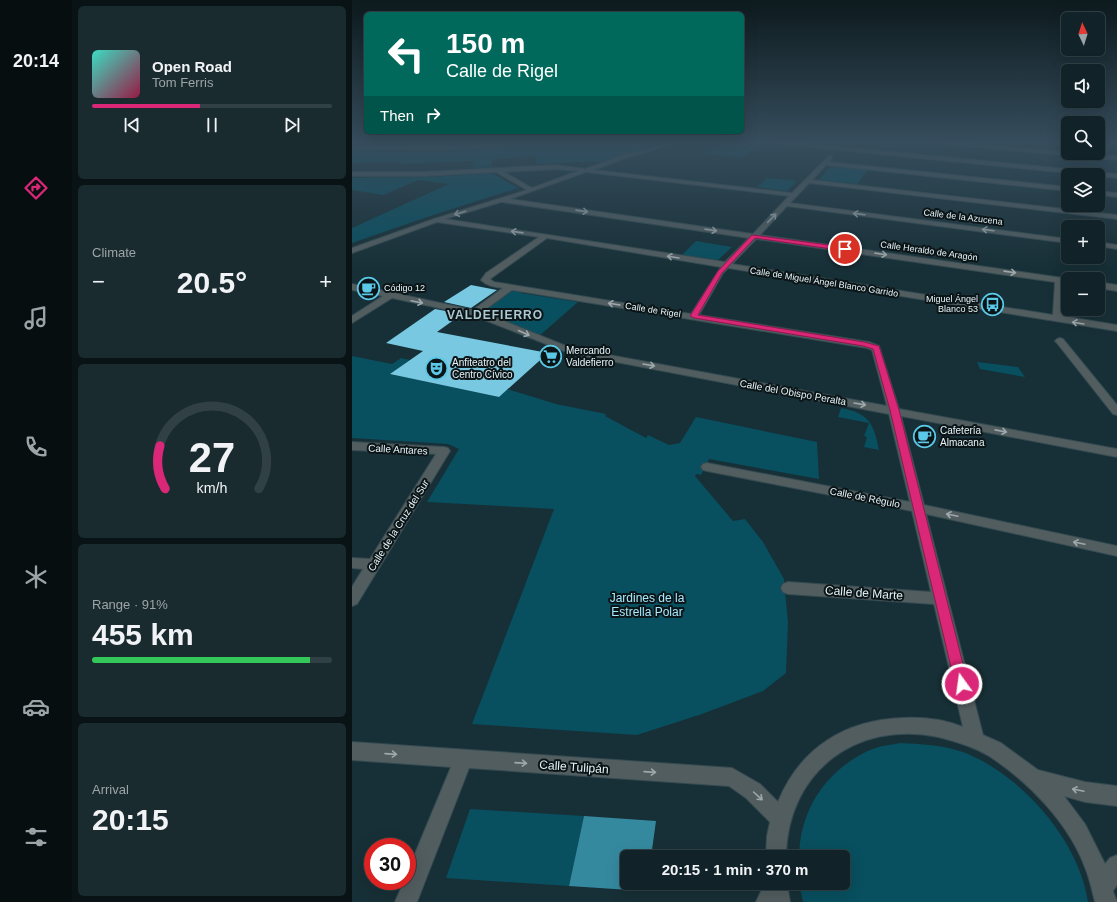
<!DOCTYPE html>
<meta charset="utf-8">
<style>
:root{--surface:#112328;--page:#1a2b30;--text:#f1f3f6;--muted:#9ca4a8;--line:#304045;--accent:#db2777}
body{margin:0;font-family:Arial,sans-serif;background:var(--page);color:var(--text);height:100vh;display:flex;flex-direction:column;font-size:15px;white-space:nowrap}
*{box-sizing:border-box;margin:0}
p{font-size:13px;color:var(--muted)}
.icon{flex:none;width:22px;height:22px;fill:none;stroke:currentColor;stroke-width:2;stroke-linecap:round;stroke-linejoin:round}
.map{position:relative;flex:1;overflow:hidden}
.side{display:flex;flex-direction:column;gap:6px;padding:6px;background:#091316;width:280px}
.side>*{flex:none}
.guide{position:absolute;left:12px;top:12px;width:380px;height:122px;border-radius:6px;box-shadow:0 4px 16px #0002,0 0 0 1px var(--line);background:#00695c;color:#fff;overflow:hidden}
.needle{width:26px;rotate:356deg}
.buttons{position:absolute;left:709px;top:12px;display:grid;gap:8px}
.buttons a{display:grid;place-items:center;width:44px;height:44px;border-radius:6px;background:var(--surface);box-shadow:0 4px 16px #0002,0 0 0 1px var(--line);font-size:20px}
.speed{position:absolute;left:12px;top:838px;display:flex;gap:8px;font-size:20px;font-weight:700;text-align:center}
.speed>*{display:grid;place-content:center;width:52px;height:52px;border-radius:50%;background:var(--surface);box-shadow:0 4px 16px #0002,0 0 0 1px var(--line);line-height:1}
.speed .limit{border:6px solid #d22;background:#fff;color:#111}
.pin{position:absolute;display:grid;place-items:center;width:34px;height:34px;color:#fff;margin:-17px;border:2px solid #fff;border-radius:50%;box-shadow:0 1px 4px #0007}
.me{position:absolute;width:44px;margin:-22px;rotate:346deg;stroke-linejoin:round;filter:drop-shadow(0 0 3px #0008)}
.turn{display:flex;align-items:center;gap:14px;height:84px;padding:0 16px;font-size:18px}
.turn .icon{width:52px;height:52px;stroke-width:2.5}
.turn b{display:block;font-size:28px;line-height:34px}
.then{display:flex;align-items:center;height:38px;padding:0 16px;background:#0003;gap:8px;font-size:15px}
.big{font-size:30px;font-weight:700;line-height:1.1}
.side .widget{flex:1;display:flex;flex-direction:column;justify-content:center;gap:6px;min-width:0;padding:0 14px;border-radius:6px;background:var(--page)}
.side .dial{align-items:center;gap:0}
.dial svg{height:104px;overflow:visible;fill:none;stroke:var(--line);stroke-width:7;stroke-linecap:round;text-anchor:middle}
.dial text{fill:var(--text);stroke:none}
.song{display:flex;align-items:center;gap:12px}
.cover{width:48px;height:48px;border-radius:6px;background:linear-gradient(135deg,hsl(170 70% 55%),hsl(340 70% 35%))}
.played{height:4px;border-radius:2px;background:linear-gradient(90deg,var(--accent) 45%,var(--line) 45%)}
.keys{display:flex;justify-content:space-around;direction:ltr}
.heat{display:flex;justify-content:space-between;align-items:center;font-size:22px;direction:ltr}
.charge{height:6px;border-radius:3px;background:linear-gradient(90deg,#34c759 91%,var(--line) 0)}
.trip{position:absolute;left:268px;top:850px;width:230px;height:40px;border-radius:6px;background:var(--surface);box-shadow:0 4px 16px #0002,0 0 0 1px var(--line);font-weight:700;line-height:40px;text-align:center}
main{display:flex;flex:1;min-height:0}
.dock{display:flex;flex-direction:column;width:72px;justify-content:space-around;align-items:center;background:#070e10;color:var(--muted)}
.dock .icon{width:28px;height:28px}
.dock .current{color:var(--accent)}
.dock b{font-size:18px;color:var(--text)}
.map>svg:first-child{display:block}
</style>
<main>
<nav class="dock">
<b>20:14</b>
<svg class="icon current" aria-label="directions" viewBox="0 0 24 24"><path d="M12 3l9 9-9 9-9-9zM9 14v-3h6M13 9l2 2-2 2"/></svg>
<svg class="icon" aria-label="music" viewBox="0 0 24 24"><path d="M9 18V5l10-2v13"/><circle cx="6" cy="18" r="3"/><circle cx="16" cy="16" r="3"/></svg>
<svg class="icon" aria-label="phone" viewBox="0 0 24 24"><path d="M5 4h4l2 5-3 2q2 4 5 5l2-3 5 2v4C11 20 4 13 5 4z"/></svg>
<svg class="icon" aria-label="climate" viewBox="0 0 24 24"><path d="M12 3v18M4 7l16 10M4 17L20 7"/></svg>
<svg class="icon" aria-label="car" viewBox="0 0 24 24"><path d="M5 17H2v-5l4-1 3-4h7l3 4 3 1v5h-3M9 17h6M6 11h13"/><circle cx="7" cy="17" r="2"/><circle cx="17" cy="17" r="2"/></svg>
<svg class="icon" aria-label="filters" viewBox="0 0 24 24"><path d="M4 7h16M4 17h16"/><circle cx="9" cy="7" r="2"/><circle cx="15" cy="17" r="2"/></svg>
</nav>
<section class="side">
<div class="widget">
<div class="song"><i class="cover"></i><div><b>Open Road</b><p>Tom Ferris</p></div></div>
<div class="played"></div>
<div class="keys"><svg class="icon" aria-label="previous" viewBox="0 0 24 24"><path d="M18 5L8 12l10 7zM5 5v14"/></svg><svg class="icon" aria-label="pause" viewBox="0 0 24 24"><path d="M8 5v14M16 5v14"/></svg><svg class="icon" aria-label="next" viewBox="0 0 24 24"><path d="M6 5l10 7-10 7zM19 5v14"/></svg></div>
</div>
<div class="widget"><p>Climate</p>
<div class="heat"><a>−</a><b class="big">20.5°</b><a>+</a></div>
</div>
<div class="widget dial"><svg viewBox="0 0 100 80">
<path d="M14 69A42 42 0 1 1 86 69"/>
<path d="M14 69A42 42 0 0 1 10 36" stroke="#db2777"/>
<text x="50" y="56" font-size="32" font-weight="700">27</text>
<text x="50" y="72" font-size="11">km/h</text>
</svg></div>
<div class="widget"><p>Range · 91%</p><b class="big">455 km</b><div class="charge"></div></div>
<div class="widget"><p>Arrival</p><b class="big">20:15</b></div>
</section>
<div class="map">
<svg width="765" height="902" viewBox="0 0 765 902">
<rect width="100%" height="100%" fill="#172f36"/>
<path fill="#084f5f" d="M0 142H113L110 147 0 146Z
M205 142H314L251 161 184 164 185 156 141 159 139 167 120 168 121 161 46 164 47 162 0 163V149C68 153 137 151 205 142Z
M371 142H410L390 158 354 153Z
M479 166 516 170 505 184 467 180Z
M140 173 166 188 75 217 0 243V228L97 184 66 180 31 195 0 190V178L78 177Z
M415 178 445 181 435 191 405 187Z
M344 241 380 247 366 260 330 255Z
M159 291H169V293L226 302 187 336 134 314 133 311 136 307Z
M0 356 40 364 49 358 58 360 39 374 147 397 155 389 204 404 254 414 253 416 294 438 296 435 317 445 328 443 344 417 465 442 467 479 357 459 349 475 344 474 343 476 381 521 393 519 411 542 432 579 436 623 434 673 411 691 350 714 285 735 120 724 202 509 75 502 107 449 96 444 0 438Z
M625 362 666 367 673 377 628 369Z
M489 408C518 413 522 425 527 450L512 447 515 437 512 436 517 423 486 417Z
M548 743C569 744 590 745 611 752 669 774 727 840 736 902H451L447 883H491V857H447C448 809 474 770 518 750 527 746 538 745 548 743Z
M118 809 232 816 217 886 94 878Z"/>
<path fill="#35899f" d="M232 816 304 821 299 857H275V883H295L293 891 217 886Z"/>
<path fill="#77c8e0" d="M119 285 145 290 119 308 92 302Z
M83 309 110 314 85 332 196 353 147 397 38 374 71 351 34 343Z"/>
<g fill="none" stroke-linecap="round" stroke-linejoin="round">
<defs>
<path id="minor" d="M165 142H187L184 144 90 150 0 149V145L90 146Z
M321 142H329L273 158 242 170 440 193 478 155 481 157 477 162 716 187V191L474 165 460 180 765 215V219L457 183 438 203 716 239V243L435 206 408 235 718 279H716V283H711L710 316 765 325V331L376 268 371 273 347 315 517 342 527 346 547 409 765 449V457L549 416 572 505 765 546V556L574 514 631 735 649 743 686 770 733 782 765 786V806L733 802 712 796 733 824 753 864 758 858 765 855V885L761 891 765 902H743C740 891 738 880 734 870 718 824 677 782 637 756 622 747 603 741 586 737 504 720 435 772 434 857H414L415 836 418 822 394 798 377 786 117 768 65 902H43L52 881H55V873L99 767 0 760V742L380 768 408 784 426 802C448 748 493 720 550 718 570 717 592 719 611 727L582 604 436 594 431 592 429 588 431 584 436 582 579 592 560 511 355 471 351 470 349 467 351 464 355 463 558 502 537 414 217 353 120 315 40 298 0 323V316L31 296 0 290V284L121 310 151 288C142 287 135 286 129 280L134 273 187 237 85 222 0 253V248L82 219 175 190 144 172 73 176H0V172H73L204 165 233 169 269 156ZM204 169 226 171 180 188 152 172ZM234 172 437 196 401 234 158 199ZM149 202H150L397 238 373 262 93 219ZM195 238 369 267 339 314 142 282 138 279ZM404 239 703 282 701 315 380 264ZM160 290 515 348 520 350 535 406 219 348 130 312Z
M425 142H440L765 174V178L428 144Z
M589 142H604L747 155 758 142H762L752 155 765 156V160L591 144Z
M746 191 765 193V197L746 195Z
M746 242 765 245V249L746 246Z
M746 282 765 285V291L746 288Z
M708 338 711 339 765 405V415L761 414 705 343 703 341 705 339Z
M0 442 92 447 96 448 98 451 5 604 0 606V587L11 569 0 568V558L18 559 84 454 0 450Z
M413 883H435L438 902H404Z"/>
</defs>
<use href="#minor" stroke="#344b51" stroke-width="2"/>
<use href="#minor" fill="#525d60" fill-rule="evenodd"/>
</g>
<defs><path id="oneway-shaft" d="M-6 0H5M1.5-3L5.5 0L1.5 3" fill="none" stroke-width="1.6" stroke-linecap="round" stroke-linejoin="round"/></defs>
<g stroke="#9ca8ac">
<use href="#oneway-shaft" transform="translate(230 211) rotate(8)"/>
<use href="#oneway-shaft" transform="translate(108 213) rotate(163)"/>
<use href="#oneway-shaft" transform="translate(507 214) rotate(-173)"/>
<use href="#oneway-shaft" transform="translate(420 218) rotate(-46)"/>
<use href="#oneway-shaft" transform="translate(359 230) rotate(8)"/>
<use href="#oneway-shaft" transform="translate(636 230) rotate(-173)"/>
<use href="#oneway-shaft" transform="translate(165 232) rotate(-172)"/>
<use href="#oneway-shaft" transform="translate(529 254) rotate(8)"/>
<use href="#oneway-shaft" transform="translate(321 257) rotate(-171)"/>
<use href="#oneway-shaft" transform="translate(658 272) rotate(8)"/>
<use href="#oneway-shaft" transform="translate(65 302) rotate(12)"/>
<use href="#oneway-shaft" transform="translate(262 304) rotate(-171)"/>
<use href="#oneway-shaft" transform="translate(726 323) rotate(-171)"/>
<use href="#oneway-shaft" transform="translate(172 333) rotate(24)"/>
<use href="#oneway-shaft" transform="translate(297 365) rotate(10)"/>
<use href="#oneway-shaft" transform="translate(508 404) rotate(10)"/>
<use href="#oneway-shaft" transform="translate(649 431) rotate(11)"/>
<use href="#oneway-shaft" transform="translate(600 515) rotate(-168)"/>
<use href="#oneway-shaft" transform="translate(727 543) rotate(-168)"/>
<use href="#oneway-shaft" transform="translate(39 754) rotate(4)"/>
<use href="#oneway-shaft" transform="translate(169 763) rotate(4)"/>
<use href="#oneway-shaft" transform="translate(298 772) rotate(4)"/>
<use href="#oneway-shaft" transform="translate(726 790) rotate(-168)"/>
<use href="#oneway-shaft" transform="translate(406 796) rotate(42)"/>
</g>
<linearGradient id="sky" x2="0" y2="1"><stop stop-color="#0d1a1e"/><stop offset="0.53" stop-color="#364d5d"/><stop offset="1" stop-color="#364d5d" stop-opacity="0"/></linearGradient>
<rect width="765" height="268" fill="url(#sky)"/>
<path fill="#db2777" stroke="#8e194d" d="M400 235 493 247 496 249 493 251 403 238 370 273 346 315 512 342 527 346 547 410 616 684 614 688 610 690 605 688 603 684 538 410 521 349 511 346 342 318 338 316 366 271Z"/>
<defs>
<symbol id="cafe-ring" viewBox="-11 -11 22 22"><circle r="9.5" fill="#0b1518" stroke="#5ac8e6" stroke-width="1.5"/><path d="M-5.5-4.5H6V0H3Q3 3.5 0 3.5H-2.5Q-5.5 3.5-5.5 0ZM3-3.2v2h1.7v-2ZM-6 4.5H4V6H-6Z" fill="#5ac8e6"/></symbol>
<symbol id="bus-ring" viewBox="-11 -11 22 22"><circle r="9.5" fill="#0b1518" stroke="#5ac8e6" stroke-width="1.5"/><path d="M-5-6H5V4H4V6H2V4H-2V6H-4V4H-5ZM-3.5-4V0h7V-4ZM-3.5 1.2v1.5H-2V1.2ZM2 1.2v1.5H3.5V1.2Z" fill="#5ac8e6"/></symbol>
<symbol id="supermarket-ring" viewBox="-11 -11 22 22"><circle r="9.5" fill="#0b1518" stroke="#5ac8e6" stroke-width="1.5"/><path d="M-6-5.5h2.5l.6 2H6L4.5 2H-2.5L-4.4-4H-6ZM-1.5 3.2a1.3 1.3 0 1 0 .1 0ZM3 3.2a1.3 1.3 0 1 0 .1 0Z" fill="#5ac8e6"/></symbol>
<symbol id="theatre-ring" viewBox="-11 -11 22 22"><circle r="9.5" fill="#0b1518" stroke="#5ac8e6" stroke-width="1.5"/><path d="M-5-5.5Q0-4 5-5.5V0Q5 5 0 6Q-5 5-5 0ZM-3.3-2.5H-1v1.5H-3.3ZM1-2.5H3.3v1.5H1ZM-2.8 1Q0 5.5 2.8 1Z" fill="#5ac8e6"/></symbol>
</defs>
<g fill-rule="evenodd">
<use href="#cafe-ring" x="4" y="276" width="25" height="25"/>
<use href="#bus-ring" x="628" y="292" width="25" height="25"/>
<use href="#supermarket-ring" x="186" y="344" width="25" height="25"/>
<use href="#theatre-ring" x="72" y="356" width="25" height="25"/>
<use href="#cafe-ring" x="560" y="424" width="25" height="25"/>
</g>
<g text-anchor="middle" stroke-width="4" stroke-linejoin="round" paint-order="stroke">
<g font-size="9" fill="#e6f4f8" stroke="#0b1518">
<text transform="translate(611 217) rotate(7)" y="3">Calle de la Azucena</text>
<text transform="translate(577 251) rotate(8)" y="3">Calle Heraldo de Aragón</text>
<text transform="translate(472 282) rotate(9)" y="3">Calle de Miguel Ángel Blanco Garrido</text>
<text transform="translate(301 310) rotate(9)" y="3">Calle de Rigel</text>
</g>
<g font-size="9" fill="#e6f4f8" stroke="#0b1518" text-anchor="start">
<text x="32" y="291">Código 12</text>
<text x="626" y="302" text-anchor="end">Miguel Ángel<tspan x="626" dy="10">Blanco 53</tspan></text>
</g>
<g font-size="10" fill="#e6f4f8" stroke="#0b1518" text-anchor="start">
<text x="214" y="354">Mercando<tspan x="214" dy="12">Valdefierro</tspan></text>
<text x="100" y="366">Anfiteatro del<tspan x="100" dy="12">Centro Cívico</tspan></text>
<text x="588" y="434">Cafetería<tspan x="588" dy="12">Almacana</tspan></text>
</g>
<g font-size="10" fill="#e6f4f8" stroke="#0b1518">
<text transform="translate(441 392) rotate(10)" y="4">Calle del Obispo Peralta</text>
<text transform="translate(46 449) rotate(3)" y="4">Calle Antares</text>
<text transform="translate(513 497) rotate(11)" y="4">Calle de Régulo</text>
<text transform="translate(46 525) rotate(-58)" y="4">Calle de la Cruz del Sur</text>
</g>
<g font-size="12" font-weight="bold" letter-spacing="1" fill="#acc8d1" stroke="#0b1518">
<text x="143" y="319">VALDEFIERRO</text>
</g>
<g font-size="12" fill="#e6f4f8" stroke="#0b1518">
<text transform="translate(512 593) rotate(4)" y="4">Calle de Marte</text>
<text transform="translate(222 767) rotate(4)" y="4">Calle Tulipán</text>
</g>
<g font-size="12" fill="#a8e8fc" stroke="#0b1518">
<text x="295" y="602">Jardines de la<tspan x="295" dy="14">Estrella Polar</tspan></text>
</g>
</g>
</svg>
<div class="buttons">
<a><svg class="needle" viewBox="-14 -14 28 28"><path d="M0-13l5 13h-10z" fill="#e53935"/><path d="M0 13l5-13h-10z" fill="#9ca4a8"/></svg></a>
<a><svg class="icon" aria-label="sound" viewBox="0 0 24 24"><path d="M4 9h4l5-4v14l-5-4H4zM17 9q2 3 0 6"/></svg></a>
<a><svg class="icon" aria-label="search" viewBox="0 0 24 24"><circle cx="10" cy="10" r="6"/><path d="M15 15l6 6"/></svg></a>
<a><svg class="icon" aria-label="layers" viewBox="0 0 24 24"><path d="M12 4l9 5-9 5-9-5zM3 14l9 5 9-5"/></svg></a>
<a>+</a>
<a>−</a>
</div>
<div class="speed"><div class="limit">30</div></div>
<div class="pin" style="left:493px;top:249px;background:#d93025"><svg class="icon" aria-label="arrive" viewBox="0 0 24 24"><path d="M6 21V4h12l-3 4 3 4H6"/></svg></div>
<svg class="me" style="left:610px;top:684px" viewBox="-20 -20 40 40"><circle r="17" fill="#db2777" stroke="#fff" stroke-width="3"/><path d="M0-11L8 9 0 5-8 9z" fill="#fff"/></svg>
<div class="trip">20:15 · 1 min · 370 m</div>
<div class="guide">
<div class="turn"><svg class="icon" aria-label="left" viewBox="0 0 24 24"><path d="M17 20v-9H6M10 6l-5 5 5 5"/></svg><div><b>150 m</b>Calle de Rigel</div></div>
<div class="then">Then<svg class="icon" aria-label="right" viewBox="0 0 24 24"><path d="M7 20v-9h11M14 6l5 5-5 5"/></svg></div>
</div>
</div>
</main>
